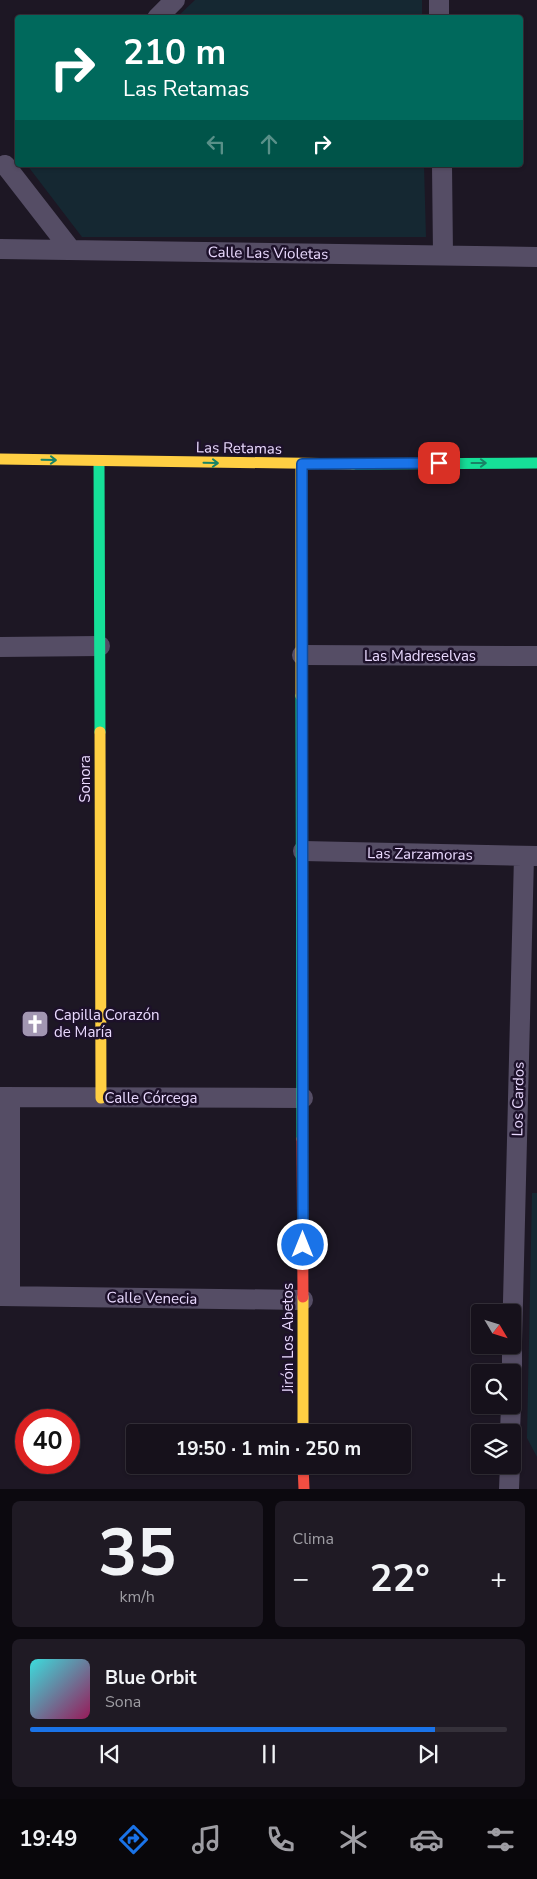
<!DOCTYPE html>
<html lang="es">
<meta charset="utf-8">
<style>
:root{--surface:#16111b;--page:#1f1a24;--text:#f1f3f6;--muted:#9e9da3;--line:#35313a;--accent:#1a73e8}
body{margin:0;font-family:"Nunito Sans",sans-serif;background:var(--page);color:var(--text);height:100vh;display:flex;flex-direction:column;font-size:19px;white-space:nowrap}
*{box-sizing:border-box;margin:0}
p{font-size:16px;color:var(--muted)}
.icon{flex:none;width:28px;height:28px;fill:none;stroke:currentColor;stroke-width:2;stroke-linecap:round;stroke-linejoin:round}
.map{position:relative;height:1489px;overflow:hidden}
.drawer{display:flex;flex-direction:column;gap:12px;padding:12px;background:#0c090f;flex:1}
.drawer>*{flex:none}
.top-card{position:absolute;left:15px;top:15px;width:508px;height:152px;border-radius:5px;box-shadow:0 1px 4px #0004,0 0 0 1px var(--line);background:#00695c;color:#fff;overflow:hidden}
.needle{width:32px;rotate:128deg}
.tools{position:absolute;left:471px;top:1304px;display:grid;gap:10px}
.tools a{display:grid;place-items:center;width:50px;height:50px;border-radius:5px;background:var(--surface);box-shadow:0 1px 4px #0004,0 0 0 1px var(--line);font-size:25px}
.speed{position:absolute;left:15px;top:1409px;display:flex;gap:10px;font-size:25px;font-weight:700;text-align:center}
.speed>*{display:grid;place-content:center;width:65px;height:65px;border-radius:50%;background:var(--surface);box-shadow:0 1px 4px #0004,0 0 0 1px var(--line);line-height:1}
.speed .limit{border:8px solid #d22;background:#fff;color:#111}
.pin{position:absolute;display:grid;place-items:center;width:42px;height:42px;color:#fff;margin:-21px;border-radius:10px;box-shadow:0 2px 8px #0006}
.me{position:absolute;width:55px;margin:-28px;rotate:0deg;stroke-linejoin:round;filter:drop-shadow(0 0 4px #0008)}
.turn{display:flex;align-items:center;gap:18px;height:105px;padding:0 25px;font-size:22px}
.turn .icon{width:65px;height:65px;stroke-width:2.5}
.turn b{display:block;font-size:35px;line-height:42px}
.lanes{display:flex;align-items:center;height:48px;padding:0 25px;background:#0003;justify-content:center;gap:25px;direction:ltr}
.lanes .off{opacity:.35}
.big{font-size:38px;font-weight:700;line-height:1.1}
.drawer .widget{flex:1;display:flex;flex-direction:column;justify-content:center;gap:8px;min-width:0;padding:0 18px;border-radius:8px;background:var(--page)}
.drawer .dial{align-items:center;gap:0}
.dial b{font-size:65px;line-height:1}
.song{display:flex;align-items:center;gap:15px}
.cover{width:60px;height:60px;border-radius:8px;background:linear-gradient(135deg,hsl(180 70% 55%),hsl(330 70% 35%))}
.played{height:5px;border-radius:2px;background:linear-gradient(90deg,var(--accent) 85%,var(--line) 85%)}
.keys{display:flex;justify-content:space-around;direction:ltr}
.heat{display:flex;justify-content:space-between;align-items:center;font-size:28px;direction:ltr}
.drawer .tiles{flex:1;display:grid;gap:12px;grid-template-columns:1fr 1fr}
.widget:last-child{grid-column:span 2}
.trip{position:absolute;left:126px;top:1424px;width:285px;height:50px;border-radius:5px;background:var(--surface);box-shadow:0 1px 4px #0004,0 0 0 1px var(--line);font-weight:700;line-height:50px;text-align:center}
.tab-bar{display:flex;height:80px;justify-content:space-around;align-items:center;background:#09070b;color:var(--muted)}
.tab-bar .icon{width:35px;height:35px}
.tab-bar .on{color:var(--accent)}
.tab-bar b{font-size:22px;color:var(--text)}
.map>svg:first-child{display:block}
</style>
<div class="map">
<svg width="537" height="1489" viewBox="0 0 537 1489">
<rect width="100%" height="100%" fill="#1d1724"/>
<path fill="#152832" d="M195 0H422V17H177Z
M27 165H424L426 237H82Z
M532 1193H537V1457L527 1438Z"/>
<g fill="none" stroke-linecap="round" stroke-linejoin="round">
<path stroke="#554d65" stroke-width="20" d="M439 0V18
M157 18 175 0
M5 165 71 250
M442 165 443 255
M0 249 537 257
M0 647 100 646
M302 655 537 656
M303 851 537 856
M0 1097 303 1098
M10 1097V1296
M0 1296 303 1300
M512 1342 524 856
M512 1372V1345
M510 1432 511 1405
M509 1489 510 1465"/>
<path stroke="#16e098" stroke-width="11" d="M99 461 100 732
M353 464 537 463
M301 696 302 1139"/>
<path stroke="#ffcf43" stroke-width="11" d="M0 459 353 464
M301 464V696
M100 732 101 1098
M303 1297V1432"/>
<path stroke="#f24e42" stroke-width="11" d="M302 1139 303 1297
M303 1465 304 1489"/>
</g>
<defs><path id="oneway-shaft" d="M-6 0H5M1.5-3L5.5 0L1.5 3" fill="none" stroke-width="1.6" stroke-linecap="round" stroke-linejoin="round" transform="scale(1.25)"/></defs>
<g stroke="#198366">
<use href="#oneway-shaft" transform="translate(49 460) rotate(1)"/>
<use href="#oneway-shaft" transform="translate(211 463) rotate(1)"/>
<use href="#oneway-shaft" transform="translate(479 463)"/>
</g>
<g fill="none" stroke-linecap="round" stroke-linejoin="round">
<defs>
<path id="route" d="M303 1245 302 464 439 463"/>
</defs>
<use href="#route" stroke="#114b97" stroke-width="12"/>
<use href="#route" stroke="#1a73e8" stroke-width="9"/>
</g>
<defs>
<symbol id="church-square" viewBox="-11 -11 22 22"><rect x="-9" y="-9" width="18" height="18" rx="4" fill="#a296b2" stroke="#1d112a"/><path d="M-1.2-6h2.4v3.5h3.3v2.4h-3.3V6h-2.4V-.1h-3.3v-2.4h3.3Z" fill="#fff"/></symbol>
</defs>
<g fill-rule="evenodd">
<use href="#church-square" x="19" y="1008" width="32" height="32"/>
</g>
<g text-anchor="middle" stroke-width="5" stroke-linejoin="round" paint-order="stroke">
<g font-size="15" fill="#eadaff" stroke="#1d112a">
<text transform="translate(268 253) rotate(1)" y="5">Calle Las Violetas</text>
<text transform="translate(239 448) rotate(1)" y="5">Las Retamas</text>
<text x="420" y="661">Las Madreselvas</text>
<text transform="translate(85 779) rotate(-90)" y="5">Sonora</text>
<text transform="translate(420 854) rotate(1)" y="5">Las Zarzamoras</text>
<text x="151" y="1103">Calle Córcega</text>
<text transform="translate(518 1099) rotate(-89)" y="5">Los Cardos</text>
<text transform="translate(152 1298) rotate(1)" y="5">Calle Venecia</text>
<text transform="translate(288 1338) rotate(-90)" y="5">Jirón Los Abetos</text>
</g>
<g font-size="15" fill="#eadaff" stroke="#1d112a" text-anchor="start">
<text x="54" y="1020">Capilla Corazón<tspan x="54" dy="17">de María</tspan></text>
</g>
</g>
</svg>
<div class="tools">
<a><svg class="needle" viewBox="-14 -14 28 28"><path d="M0-13l5 13h-10z" fill="#e53935"/><path d="M0 13l5-13h-10z" fill="#9e9da3"/></svg></a>
<a><svg class="icon" aria-label="search" viewBox="0 0 24 24"><circle cx="10" cy="10" r="6"/><path d="M15 15l6 6"/></svg></a>
<a><svg class="icon" aria-label="layers" viewBox="0 0 24 24"><path d="M12 4l9 5-9 5-9-5zM3 14l9 5 9-5"/></svg></a>
</div>
<div class="speed"><div class="limit">40</div></div>
<div class="pin" style="left:439px;top:463px;background:#d93025"><svg class="icon" aria-label="arrive" viewBox="0 0 24 24"><path d="M6 21V4h12l-3 4 3 4H6"/></svg></div>
<svg class="me" style="left:303px;top:1245px" viewBox="-20 -20 40 40"><circle r="17" fill="#1a73e8" stroke="#fff" stroke-width="3"/><path d="M0-11L8 9 0 5-8 9z" fill="#fff"/></svg>
<div class="trip">19:50 · 1 min · 250 m</div>
<div class="top-card">
<div class="turn"><svg class="icon" aria-label="right" viewBox="0 0 24 24"><path d="M7 20v-9h11M14 6l5 5-5 5"/></svg><div><b>210 m</b>Las Retamas</div></div>
<div class="lanes"><svg class="icon off" aria-label="left" viewBox="0 0 24 24"><path d="M17 20v-9H6M10 6l-5 5 5 5"/></svg><svg class="icon off" aria-label="ahead" viewBox="0 0 24 24"><path d="M12 20V5M6 11l6-6 6 6"/></svg><svg class="icon" aria-label="right" viewBox="0 0 24 24"><path d="M7 20v-9h11M14 6l5 5-5 5"/></svg></div>
</div>
</div>
<section class="drawer">
<div class="tiles">
<div class="widget dial"><b>35</b><p>km/h</p></div>
<div class="widget"><p>Clima</p>
<div class="heat"><a>−</a><b class="big">22°</b><a>+</a></div>
</div>
<div class="widget">
<div class="song"><i class="cover"></i><div><b>Blue Orbit</b><p>Sona</p></div></div>
<div class="played"></div>
<div class="keys"><svg class="icon" aria-label="previous" viewBox="0 0 24 24"><path d="M18 5L8 12l10 7zM5 5v14"/></svg><svg class="icon" aria-label="pause" viewBox="0 0 24 24"><path d="M8 5v14M16 5v14"/></svg><svg class="icon" aria-label="next" viewBox="0 0 24 24"><path d="M6 5l10 7-10 7zM19 5v14"/></svg></div>
</div>
</div>
</section>
<nav class="tab-bar">
<b>19:49</b>
<svg class="icon on" aria-label="directions" viewBox="0 0 24 24"><path d="M12 3l9 9-9 9-9-9zM9 14v-3h6M13 9l2 2-2 2"/></svg>
<svg class="icon" aria-label="music" viewBox="0 0 24 24"><path d="M9 18V5l10-2v13"/><circle cx="6" cy="18" r="3"/><circle cx="16" cy="16" r="3"/></svg>
<svg class="icon" aria-label="phone" viewBox="0 0 24 24"><path d="M5 4h4l2 5-3 2q2 4 5 5l2-3 5 2v4C11 20 4 13 5 4z"/></svg>
<svg class="icon" aria-label="climate" viewBox="0 0 24 24"><path d="M12 3v18M4 7l16 10M4 17L20 7"/></svg>
<svg class="icon" aria-label="car" viewBox="0 0 24 24"><path d="M5 17H2v-5l4-1 3-4h7l3 4 3 1v5h-3M9 17h6M6 11h13"/><circle cx="7" cy="17" r="2"/><circle cx="17" cy="17" r="2"/></svg>
<svg class="icon" aria-label="filters" viewBox="0 0 24 24"><path d="M4 7h16M4 17h16"/><circle cx="9" cy="7" r="2"/><circle cx="15" cy="17" r="2"/></svg>
</nav>
